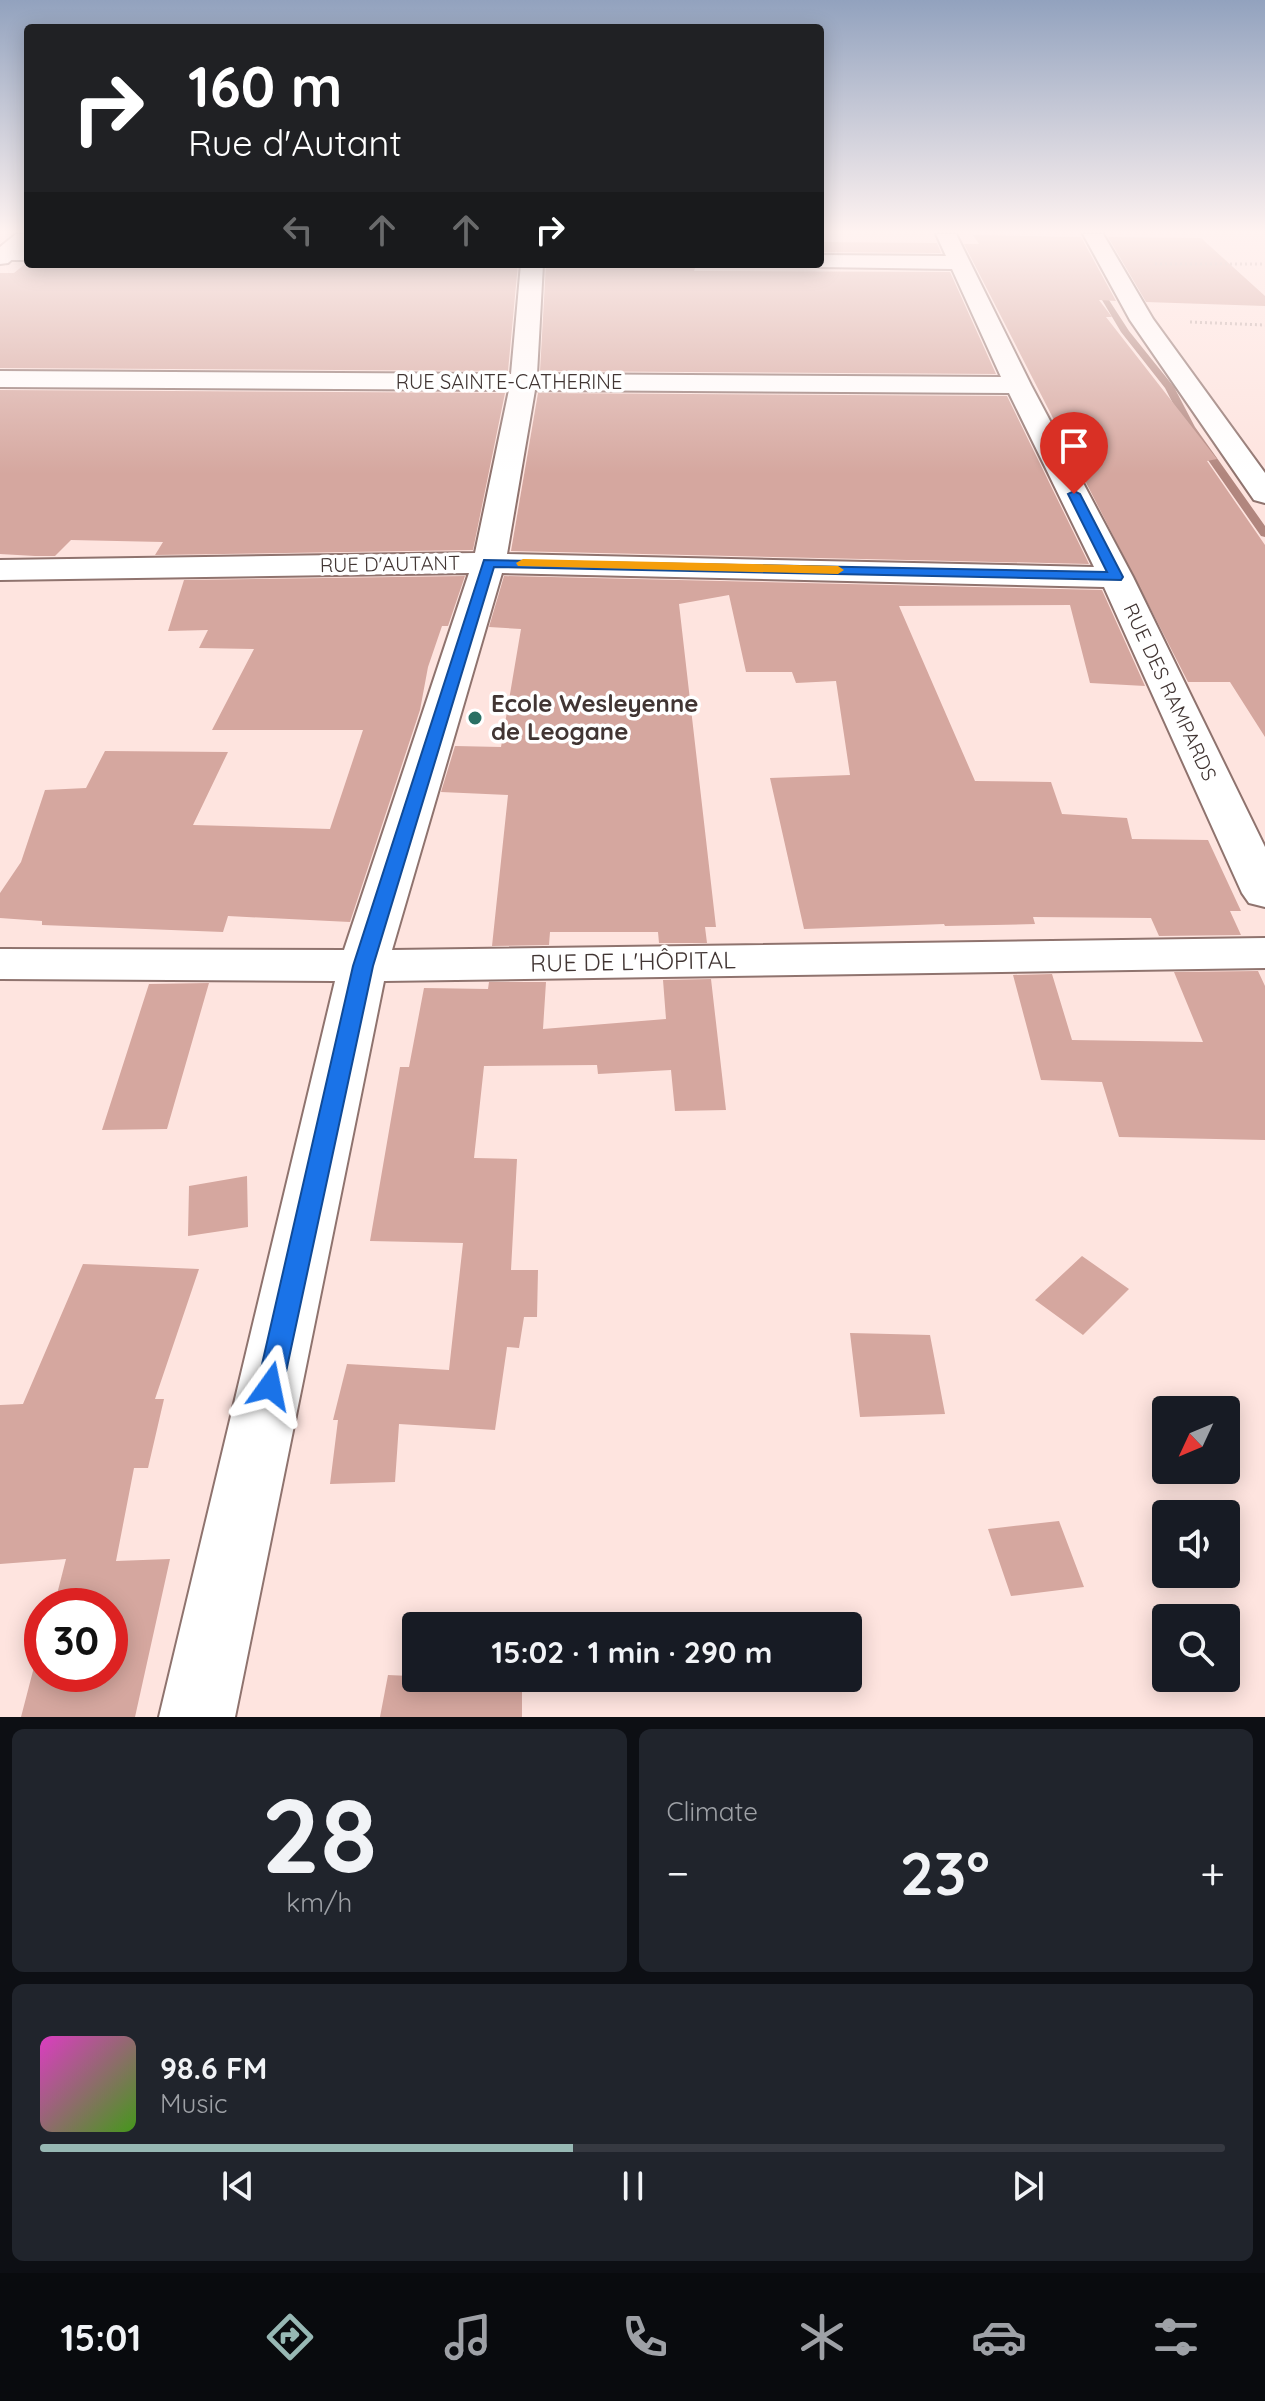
<!DOCTYPE html>
<meta charset="utf-8">
<style>
:root{--surface:#171b24;--page:#20242c;--text:#f1f3f6;--muted:#9ea1a6;--line:#363941;--accent:#97b8b4}
body{margin:0;font-family:Quicksand,sans-serif;background:var(--page);color:var(--text);height:100vh;display:flex;flex-direction:column;font-size:30px;white-space:nowrap}
*{box-sizing:border-box;margin:0}
p{font-size:26px;color:var(--muted)}
.icon{flex:none;width:44px;height:44px;fill:none;stroke:currentColor;stroke-width:2;stroke-linecap:round;stroke-linejoin:round}
.map{position:relative;height:1717px;overflow:hidden}
.sheet{display:flex;flex-direction:column;gap:12px;padding:12px;background:#0d0f14;flex:1}
.sheet>*{flex:none}
.top-card{position:absolute;left:24px;top:24px;width:800px;height:244px;border-radius:8px;box-shadow:0 4px 20px #0003;background:#202124;color:#fff;overflow:hidden}
.needle{width:52px;rotate:226deg}
.buttons{position:absolute;left:1152px;top:1396px;display:grid;gap:16px}
.buttons a{display:grid;place-items:center;width:88px;height:88px;border-radius:8px;background:var(--surface);box-shadow:0 4px 20px #0003;font-size:40px}
.speed{position:absolute;left:24px;top:1588px;display:flex;gap:16px;font-size:40px;font-weight:700;text-align:center}
.speed>*{display:grid;place-content:center;width:104px;height:104px;border-radius:50%;background:var(--surface);box-shadow:0 4px 20px #0003;line-height:1}
.speed .limit{border:12px solid #d22;background:#fff;color:#111}
.pin{position:absolute;display:grid;place-items:center;width:68px;height:68px;color:#fff;margin:-82px -34px;border-radius:50% 50% 50% 0;rotate:-45deg;box-shadow:0 0 8px #0007}
.pin .icon{rotate:45deg}
.me{position:absolute;width:88px;margin:-44px;rotate:12deg;stroke-linejoin:round;filter:drop-shadow(0 0 6px #0008)}
.turn{display:flex;align-items:center;gap:28px;height:168px;padding:0 32px;font-size:36px}
.turn .icon{width:104px;height:104px;stroke-width:2.5}
.turn b{display:block;font-size:56px;line-height:68px}
.lanes{display:flex;align-items:center;height:76px;padding:0 32px;background:#0003;justify-content:center;gap:40px;direction:ltr}
.lanes .off{opacity:.35}
.big{font-size:60px;font-weight:700;line-height:1.1}
.sheet .card{flex:1;display:flex;flex-direction:column;justify-content:center;gap:12px;min-width:0;padding:0 28px;border-radius:12px;background:var(--page)}
.sheet .dial{align-items:center;gap:0}
.dial b{font-size:104px;line-height:1}
.song{display:flex;align-items:center;gap:24px}
.cover{width:96px;height:96px;border-radius:12px;background:linear-gradient(135deg,hsl(310 70% 55%),hsl(100 70% 35%))}
.played{height:8px;border-radius:4px;background:linear-gradient(90deg,var(--accent) 45%,var(--line) 45%)}
.keys{display:flex;justify-content:space-around;direction:ltr}
.heat{display:flex;justify-content:space-between;align-items:center;font-size:44px;direction:ltr}
.sheet .tiles{flex:1;display:grid;gap:12px;grid-template-columns:1fr 1fr}
.card:last-child{grid-column:span 2}
.trip{position:absolute;left:402px;top:1612px;width:460px;height:80px;border-radius:8px;background:var(--surface);box-shadow:0 4px 20px #0003;font-weight:700;line-height:80px;text-align:center}
.menu{display:flex;height:128px;justify-content:space-around;align-items:center;background:#090b0e;color:var(--muted)}
.menu .icon{width:56px;height:56px}
.menu .selected{color:var(--accent)}
.menu b{font-size:36px;color:var(--text)}
.map>svg:first-child{display:block}
</style>
<div class="map">
<svg width="1265" height="1717" viewBox="0 0 1265 1717">
<rect width="100%" height="100%" fill="#fee4df"/>
<g fill="none" stroke-linecap="round" stroke-linejoin="round">
<path fill="#b1867e" fill-rule="evenodd" d="M1092 283H1098L1129 331 1174 387 1195 427 1265 526V537L1261 536 1185 427 1165 388 1121 332Z"/>
</g>
<path fill="#d5a79f" d="M973 235 1081 237 1116 301 1099 300 1112 317H1106L1217 459 1207 461 1265 545V737L1230 682H1188L964 244H979Z
M1108 237 1201 238 1265 296V306L1146 302Z
M820 242 937 243 941 253 820 252Z
M25 264H518L508 371 0 368V273H14Z
M546 264H661L695 268 694 271 950 272 996 374 540 371Z
M0 390 505 393 473 550 155 555 163 542 71 540 55 556H35L0 554Z
M538 393 1007 396 1089 564 511 551Z
M465 576 448 626H442L428 667 420 710 350 922 228 916 223 932 42 925V921L0 918V893L21 862 45 790 86 788 105 751 228 752 193 825 330 829 363 730H212L254 649 199 648 208 630 168 631 184 580Z
M504 576 1102 590 1145 686 1090 683 1070 605 899 606 975 781 1051 782 1062 814 1127 818 1132 839 1208 840 1241 911H1230L1241 935 1159 936 1151 918 1033 917 1035 924 945 926 944 924 804 929 770 778 850 775 836 681 796 683 792 672H746L729 595 679 604 716 927H705L707 943H659L658 932H550L549 945 492 946 508 795 441 792 455 746 501 747 521 629 489 627Z
M1258 971 1265 986V1140L1119 1137 1102 1082 1041 1080 1013 975 1052 974 1072 1040 1203 1042 1174 972Z
M711 979 726 1110 675 1111 671 1070 598 1074 597 1065 484 1066 474 1158 517 1159 511 1270H538L537 1317H524L519 1348 507 1347 495 1430 399 1424 395 1482 330 1484 338 1420H333L347 1364 449 1370 463 1243 370 1241 400 1067H409L424 988 488 989 489 982H546L543 1029 666 1019 663 980Z
M209 983 167 1129 102 1130 149 984Z
M247 1176 248 1227 188 1236 189 1186Z
M1082 1256 1129 1289 1083 1335 1035 1300Z
M83 1264 199 1269 155 1399H164L148 1468H134L116 1561 170 1559 135 1717H21L40 1644 42 1674H110V1606H54L66 1559 0 1564V1405L23 1404Z
M850 1333 930 1335 945 1414 860 1417Z
M1059 1521 1084 1587 1011 1596 988 1529Z
M388 1675 522 1681V1717H380Z"/>
<g fill="none" stroke-linecap="round" stroke-linejoin="round">
<defs>
<path id="street" d="M936 234H956L1031 385 1133 577 1265 847V907L1249 903 1242 893 1104 587 502 573 392 950 1265 938V968L384 981 235 1717H159L335 981 0 979V949L344 950 469 573 0 580V560L475 553 509 390 0 387V371L511 374 521 264H543L537 374 1001 377 952 269 820 267 811 264H820V255L946 256ZM535 390 1009 393 1094 567 507 554Z
M1083 234H1103L1153 319 1265 473V503L1254 500 1130 320Z
M0 248H28V260H0Z"/>
<path id="secondary" d="M16 234H28V245L8 263 0 264V247Z"/>
</defs>
<use href="#street" stroke="#8f736e" stroke-width="4"/>
<use href="#secondary" stroke="#8f736e" stroke-width="4"/>
<path stroke="#bea9a5" stroke-width="3" stroke-dasharray="2 3" stroke-linecap="butt" d="M1155 264H1265
M1190 322 1265 325"/>
<use href="#street" fill="#fff" fill-rule="evenodd"/>
<use href="#secondary" fill="#fff" fill-rule="evenodd"/>
</g>
<linearGradient id="sky" x2="0" y2="1"><stop stop-color="#92a2be"/><stop offset="0.49" stop-color="#fff3f1"/><stop offset="1" stop-color="#fff3f1" stop-opacity="0"/></linearGradient>
<rect width="1265" height="474" fill="url(#sky)"/>
<path fill="#1a73e8" stroke="#114b97" stroke-width="2" d="M1074 491 1080 494 1123 577 1121 580 494 567 373 966 283 1386 279 1394 270 1398 261 1394 257 1386 353 966 484 560 1107 572 1068 494Z"/>
<path fill="#f59e0b" d="M523 559 838 566 844 570 838 574 518 566 516 563Z"/>
<circle fill="#296f63" stroke="#fff" stroke-width="3" cx="475" cy="718" r="8"/>
<g text-anchor="middle" stroke-width="7" stroke-linejoin="round" paint-order="stroke">
<g font-size="20" fill="#413533" stroke="#fff">
<text x="509" y="389">RUE SAINTE-CATHERINE</text>
<text transform="translate(390 564) rotate(-1)" y="7">RUE D'AUTANT</text>
<text transform="translate(1170 692) rotate(65)" y="7">RUE DES RAMPARDS</text>
</g>
<g font-size="24" font-weight="bold" fill="#413533" stroke="#fff" text-anchor="start">
<text x="491" y="712">Ecole Wesleyenne<tspan x="491" dy="28">de Leogane</tspan></text>
</g>
<g font-size="24" fill="#413533" stroke="#fff">
<text transform="translate(633 962) rotate(-1)" y="8">RUE DE L'HÔPITAL</text>
</g>
</g>
</svg>
<div class="buttons">
<a><svg class="needle" viewBox="-14 -14 28 28"><path d="M0-13l5 13h-10z" fill="#e53935"/><path d="M0 13l5-13h-10z" fill="#9ea1a6"/></svg></a>
<a><svg class="icon" aria-label="sound" viewBox="0 0 24 24"><path d="M4 9h4l5-4v14l-5-4H4zM17 9q2 3 0 6"/></svg></a>
<a><svg class="icon" aria-label="search" viewBox="0 0 24 24"><circle cx="10" cy="10" r="6"/><path d="M15 15l6 6"/></svg></a>
</div>
<div class="speed"><div class="limit">30</div></div>
<div class="pin" style="left:1074px;top:494px;background:#d93025"><svg class="icon" aria-label="arrive" viewBox="0 0 24 24"><path d="M6 21V4h12l-3 4 3 4H6"/></svg></div>
<svg class="me" style="left:270px;top:1386px" viewBox="-20 -20 40 40"><path d="M0-17L14 15 0 8-14 15z" fill="#1a73e8" stroke="#fff" stroke-width="4"/></svg>
<div class="trip">15:02 · 1 min · 290 m</div>
<div class="top-card">
<div class="turn"><svg class="icon" aria-label="right" viewBox="0 0 24 24"><path d="M7 20v-9h11M14 6l5 5-5 5"/></svg><div><b>160 m</b>Rue d'Autant</div></div>
<div class="lanes"><svg class="icon off" aria-label="left" viewBox="0 0 24 24"><path d="M17 20v-9H6M10 6l-5 5 5 5"/></svg><svg class="icon off" aria-label="ahead" viewBox="0 0 24 24"><path d="M12 20V5M6 11l6-6 6 6"/></svg><svg class="icon off" aria-label="ahead" viewBox="0 0 24 24"><path d="M12 20V5M6 11l6-6 6 6"/></svg><svg class="icon" aria-label="right" viewBox="0 0 24 24"><path d="M7 20v-9h11M14 6l5 5-5 5"/></svg></div>
</div>
</div>
<section class="sheet">
<div class="tiles">
<div class="card dial"><b>28</b><p>km/h</p></div>
<div class="card"><p>Climate</p>
<div class="heat"><a>−</a><b class="big">23°</b><a>+</a></div>
</div>
<div class="card">
<div class="song"><i class="cover"></i><div><b>98.6 FM</b><p>Music</p></div></div>
<div class="played"></div>
<div class="keys"><svg class="icon" aria-label="previous" viewBox="0 0 24 24"><path d="M18 5L8 12l10 7zM5 5v14"/></svg><svg class="icon" aria-label="pause" viewBox="0 0 24 24"><path d="M8 5v14M16 5v14"/></svg><svg class="icon" aria-label="next" viewBox="0 0 24 24"><path d="M6 5l10 7-10 7zM19 5v14"/></svg></div>
</div>
</div>
</section>
<nav class="menu">
<b>15:01</b>
<svg class="icon selected" aria-label="directions" viewBox="0 0 24 24"><path d="M12 3l9 9-9 9-9-9zM9 14v-3h6M13 9l2 2-2 2"/></svg>
<svg class="icon" aria-label="music" viewBox="0 0 24 24"><path d="M9 18V5l10-2v13"/><circle cx="6" cy="18" r="3"/><circle cx="16" cy="16" r="3"/></svg>
<svg class="icon" aria-label="phone" viewBox="0 0 24 24"><path d="M5 4h4l2 5-3 2q2 4 5 5l2-3 5 2v4C11 20 4 13 5 4z"/></svg>
<svg class="icon" aria-label="climate" viewBox="0 0 24 24"><path d="M12 3v18M4 7l16 10M4 17L20 7"/></svg>
<svg class="icon" aria-label="car" viewBox="0 0 24 24"><path d="M5 17H2v-5l4-1 3-4h7l3 4 3 1v5h-3M9 17h6M6 11h13"/><circle cx="7" cy="17" r="2"/><circle cx="17" cy="17" r="2"/></svg>
<svg class="icon" aria-label="filters" viewBox="0 0 24 24"><path d="M4 7h16M4 17h16"/><circle cx="9" cy="7" r="2"/><circle cx="15" cy="17" r="2"/></svg>
</nav>
